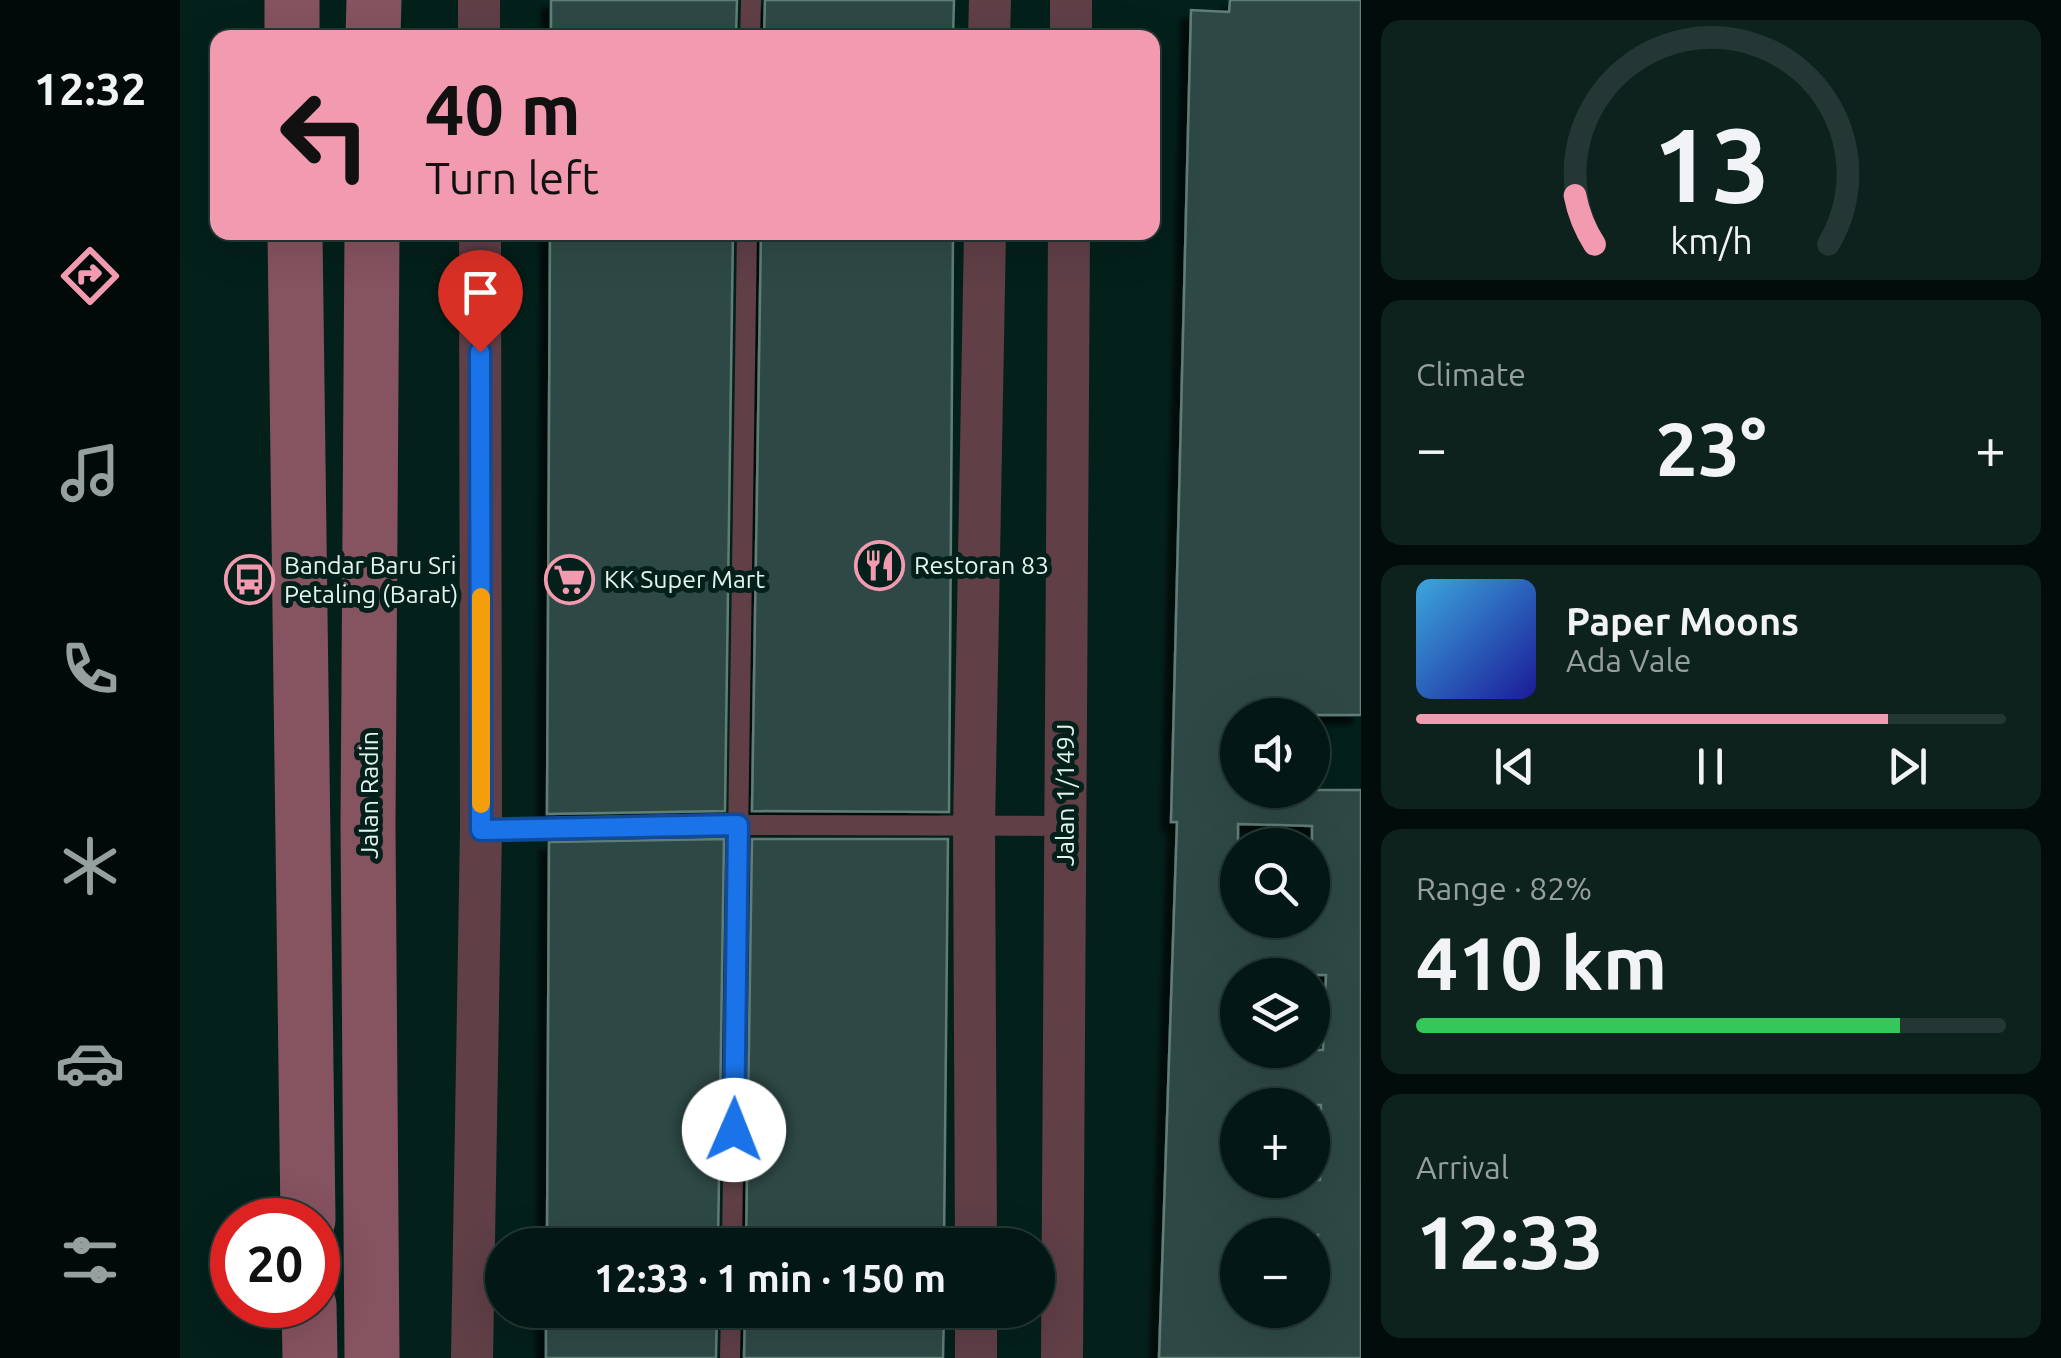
<!DOCTYPE html>
<meta charset="utf-8">
<style>
:root{--surface:#031814;--page:#0d211d;--text:#f1f3f6;--muted:#97a0a0;--line:#243734;--accent:#f29aaf}
body{margin:0;font-family:Ubuntu,sans-serif;background:var(--page);color:var(--text);height:100vh;display:flex;flex-direction:column;font-size:38px;white-space:nowrap}
*{box-sizing:border-box;margin:0}
p{font-size:32px;color:var(--muted)}
.icon{flex:none;width:55px;height:55px;fill:none;stroke:currentColor;stroke-width:2;stroke-linecap:round;stroke-linejoin:round}
.map{position:relative;flex:1;overflow:hidden}
.details{display:flex;flex-direction:column;gap:20px;padding:20px;background:#020d0b;width:700px}
.details>*{flex:none}
.top-card{position:absolute;left:30px;top:30px;width:950px;height:210px;border-radius:20px;box-shadow:0 10px 40px #0002,0 0 0 2px var(--line);background:#f29aaf;color:#111;overflow:hidden}
.tools{position:absolute;left:1040px;top:698px;display:grid;gap:20px}
.tools a{display:grid;place-items:center;width:110px;height:110px;border-radius:50%;background:var(--surface);box-shadow:0 10px 40px #0002,0 0 0 2px var(--line);font-size:50px}
.speed{position:absolute;left:30px;top:1198px;display:flex;gap:20px;font-size:50px;font-weight:700;text-align:center}
.speed>*{display:grid;place-content:center;width:130px;height:130px;border-radius:50%;background:var(--surface);box-shadow:0 10px 40px #0002,0 0 0 2px var(--line);line-height:1}
.speed .limit{border:15px solid #d22;background:#fff;color:#111}
.pin{position:absolute;display:grid;place-items:center;width:85px;height:85px;color:#fff;margin:-102px -42px;border-radius:50% 50% 50% 0;rotate:-45deg;box-shadow:0 0 10px #0007}
.pin .icon{rotate:45deg}
.me{position:absolute;width:110px;margin:-55px;rotate:1deg;stroke-linejoin:round;filter:drop-shadow(0 0 8px #0008)}
.turn{display:flex;align-items:center;gap:35px;height:210px;padding:0 50px;font-size:45px}
.turn .icon{width:130px;height:130px;stroke-width:2.5}
.turn b{display:block;font-size:70px;line-height:85px}
.big{font-size:75px;font-weight:700;line-height:1.1}
.details .widget{flex:1;display:flex;flex-direction:column;justify-content:center;gap:15px;min-width:0;padding:0 35px;border-radius:20px;background:var(--page)}
.details .dial{align-items:center;gap:0}
.dial svg{height:260px;overflow:visible;fill:none;stroke:var(--line);stroke-width:7;stroke-linecap:round;text-anchor:middle}
.dial text{fill:var(--text);stroke:none}
.song{display:flex;align-items:center;gap:30px}
.cover{width:120px;height:120px;border-radius:15px;background:linear-gradient(135deg,hsl(200 70% 55%),hsl(240 70% 35%))}
.played{height:10px;border-radius:5px;background:linear-gradient(90deg,var(--accent) 80%,var(--line) 80%)}
.keys{display:flex;justify-content:space-around;direction:ltr}
.heat{display:flex;justify-content:space-between;align-items:center;font-size:55px;direction:ltr}
.charge{height:15px;border-radius:8px;background:linear-gradient(90deg,#34c759 82%,var(--line) 0)}
.trip{position:absolute;left:305px;top:1228px;width:570px;height:100px;border-radius:50px;background:var(--surface);box-shadow:0 10px 40px #0002,0 0 0 2px var(--line);font-weight:700;line-height:100px;text-align:center}
main{display:flex;flex:1;min-height:0}
.tab-bar{display:flex;flex-direction:column;width:180px;justify-content:space-around;align-items:center;background:#010a08;color:var(--muted)}
.tab-bar .icon{width:70px;height:70px}
.tab-bar .selected{color:var(--accent)}
.tab-bar b{font-size:45px;color:var(--text)}
.map>svg:first-child{display:block}
</style>
<main>
<nav class="tab-bar">
<b>12:32</b>
<svg class="icon selected" aria-label="directions" viewBox="0 0 24 24"><path d="M12 3l9 9-9 9-9-9zM9 14v-3h6M13 9l2 2-2 2"/></svg>
<svg class="icon" aria-label="music" viewBox="0 0 24 24"><path d="M9 18V5l10-2v13"/><circle cx="6" cy="18" r="3"/><circle cx="16" cy="16" r="3"/></svg>
<svg class="icon" aria-label="phone" viewBox="0 0 24 24"><path d="M5 4h4l2 5-3 2q2 4 5 5l2-3 5 2v4C11 20 4 13 5 4z"/></svg>
<svg class="icon" aria-label="climate" viewBox="0 0 24 24"><path d="M12 3v18M4 7l16 10M4 17L20 7"/></svg>
<svg class="icon" aria-label="car" viewBox="0 0 24 24"><path d="M5 17H2v-5l4-1 3-4h7l3 4 3 1v5h-3M9 17h6M6 11h13"/><circle cx="7" cy="17" r="2"/><circle cx="17" cy="17" r="2"/></svg>
<svg class="icon" aria-label="filters" viewBox="0 0 24 24"><path d="M4 7h16M4 17h16"/><circle cx="9" cy="7" r="2"/><circle cx="15" cy="17" r="2"/></svg>
</nav>
<div class="map">
<svg width="1181" height="1358" viewBox="0 0 1181 1358">
<defs>
<filter id="shadow"><feDropShadow dx="-9" dy="9" stdDeviation="2.5" flood-color="#0009"/></filter>
</defs>
<rect width="100%" height="100%" fill="#04201b"/>
<path fill="#2e4a44" stroke="#617e77" stroke-width="2.5" fill-rule="evenodd" filter="url(#shadow)" d="M371 0H557L556 38H371Z
M585 0H774L773 38H584Z
M1050 0H1181V715H1058V790H1181V1358H979L997 822H991L1011 10 1049 12ZM1058 824 1132 826V920H1058ZM1058 975H1146L1143 1050H1058ZM1058 1105H1141L1140 1180H1058ZM1058 1235H1138L1135 1310H1058Z
M370 232H553L545 811 367 814Z
M581 232H773L769 812 572 811Z
M544 839 538 1245H367L369 842Z
M572 839H768L764 1245H566Z
M366 1310H537L536 1358H366Z
M565 1310H764L763 1358H564Z"/>
<g fill="none" stroke-linecap="round" stroke-linejoin="round">
<path stroke="#603f47" stroke-width="20" d="M570 38 571 0
M301 829 558 825 884 826
M552 1245 567 232
M550 1358 551 1310"/>
<path stroke="#603f47" stroke-width="42" d="M299 0V38
M809 38 810 0
M891 38V0
M796 1245 794 828 805 232
M796 1310V1358
M292 1358 301 829 300 232
M882 1358 889 232"/>
<path stroke="#865360" stroke-width="55" d="M112 0V38
M193 38 194 0
M115 232 128 1220
M192 232 188 824 192 1358
M129 1305 130 1358"/>
</g>
<g fill="none" stroke-linecap="round" stroke-linejoin="round">
<defs>
<path id="route" d="M300 352 301 830 558 825 554 1130"/>
</defs>
<use href="#route" stroke="#114b97" stroke-width="25"/>
<use href="#route" stroke="#1a73e8" stroke-width="18"/>
<path stroke="#f59e0b" stroke-width="18" d="M301 597V804"/>
</g>
<defs>
<symbol id="restaurant-ring" viewBox="-11 -11 22 22"><circle r="9.5" fill="#04201b" stroke="#f29aaf" stroke-width="1.5"/><path d="M-5-6h1v4h1v-4h1v4h1v-4h1v5L-1.5 .5V6h-2V.5L-5-1ZM5-6V6H3V1.5H1.5Q1.5-4 5-6Z" fill="#f29aaf"/></symbol>
<symbol id="bus-ring" viewBox="-11 -11 22 22"><circle r="9.5" fill="#04201b" stroke="#f29aaf" stroke-width="1.5"/><path d="M-5-6H5V4H4V6H2V4H-2V6H-4V4H-5ZM-3.5-4V0h7V-4ZM-3.5 1.2v1.5H-2V1.2ZM2 1.2v1.5H3.5V1.2Z" fill="#f29aaf"/></symbol>
<symbol id="supermarket-ring" viewBox="-11 -11 22 22"><circle r="9.5" fill="#04201b" stroke="#f29aaf" stroke-width="1.5"/><path d="M-6-5.5h2.5l.6 2H6L4.5 2H-2.5L-4.4-4H-6ZM-1.5 3.2a1.3 1.3 0 1 0 .1 0ZM3 3.2a1.3 1.3 0 1 0 .1 0Z" fill="#f29aaf"/></symbol>
</defs>
<g fill-rule="evenodd">
<use href="#restaurant-ring" x="672" y="538" width="55" height="55"/>
<use href="#bus-ring" x="42" y="552" width="55" height="55"/>
<use href="#supermarket-ring" x="362" y="552" width="55" height="55"/>
</g>
<g text-anchor="middle" stroke-width="10" stroke-linejoin="round" paint-order="stroke">
<g font-size="25" fill="#e3f3ef" stroke="#04201b" text-anchor="start">
<text x="104" y="574">Bandar Baru Sri<tspan x="104" dy="29">Petaling (Barat)</tspan></text>
<text x="734" y="574">Restoran 83</text>
<text x="424" y="588">KK Super Mart</text>
</g>
<g font-size="25" fill="#e3f3ef" stroke="#04201b">
<text transform="translate(189 795) rotate(-90)" y="9">Jalan Radin</text>
<text transform="translate(885 795) rotate(-90)" y="9">Jalan 1/149J</text>
</g>
</g>
</svg>
<div class="tools">
<a><svg class="icon" aria-label="sound" viewBox="0 0 24 24"><path d="M4 9h4l5-4v14l-5-4H4zM17 9q2 3 0 6"/></svg></a>
<a><svg class="icon" aria-label="search" viewBox="0 0 24 24"><circle cx="10" cy="10" r="6"/><path d="M15 15l6 6"/></svg></a>
<a><svg class="icon" aria-label="layers" viewBox="0 0 24 24"><path d="M12 4l9 5-9 5-9-5zM3 14l9 5 9-5"/></svg></a>
<a>+</a>
<a>−</a>
</div>
<div class="speed"><div class="limit">20</div></div>
<div class="pin" style="left:300px;top:352px;background:#d93025"><svg class="icon" aria-label="arrive" viewBox="0 0 24 24"><path d="M6 21V4h12l-3 4 3 4H6"/></svg></div>
<svg class="me" style="left:554px;top:1130px" viewBox="-20 -20 40 40"><circle r="19" fill="#fff"/><path d="M0-13L10 11 0 6-10 11z" fill="#1a73e8"/></svg>
<div class="trip">12:33 · 1 min · 150 m</div>
<div class="top-card">
<div class="turn"><svg class="icon" aria-label="left" viewBox="0 0 24 24"><path d="M17 20v-9H6M10 6l-5 5 5 5"/></svg><div><b>40 m</b>Turn left</div></div>
</div>
</div>
<section class="details">
<div class="widget dial"><svg viewBox="0 0 100 80">
<path d="M14 69A42 42 0 1 1 86 69"/>
<path d="M14 69A42 42 0 0 1 8 54" stroke="#f29aaf"/>
<text x="50" y="56" font-size="32" font-weight="700">13</text>
<text x="50" y="72" font-size="11">km/h</text>
</svg></div>
<div class="widget"><p>Climate</p>
<div class="heat"><a>−</a><b class="big">23°</b><a>+</a></div>
</div>
<div class="widget">
<div class="song"><i class="cover"></i><div><b>Paper Moons</b><p>Ada Vale</p></div></div>
<div class="played"></div>
<div class="keys"><svg class="icon" aria-label="previous" viewBox="0 0 24 24"><path d="M18 5L8 12l10 7zM5 5v14"/></svg><svg class="icon" aria-label="pause" viewBox="0 0 24 24"><path d="M8 5v14M16 5v14"/></svg><svg class="icon" aria-label="next" viewBox="0 0 24 24"><path d="M6 5l10 7-10 7zM19 5v14"/></svg></div>
</div>
<div class="widget"><p>Range · 82%</p><b class="big">410 km</b><div class="charge"></div></div>
<div class="widget"><p>Arrival</p><b class="big">12:33</b></div>
</section>
</main>
